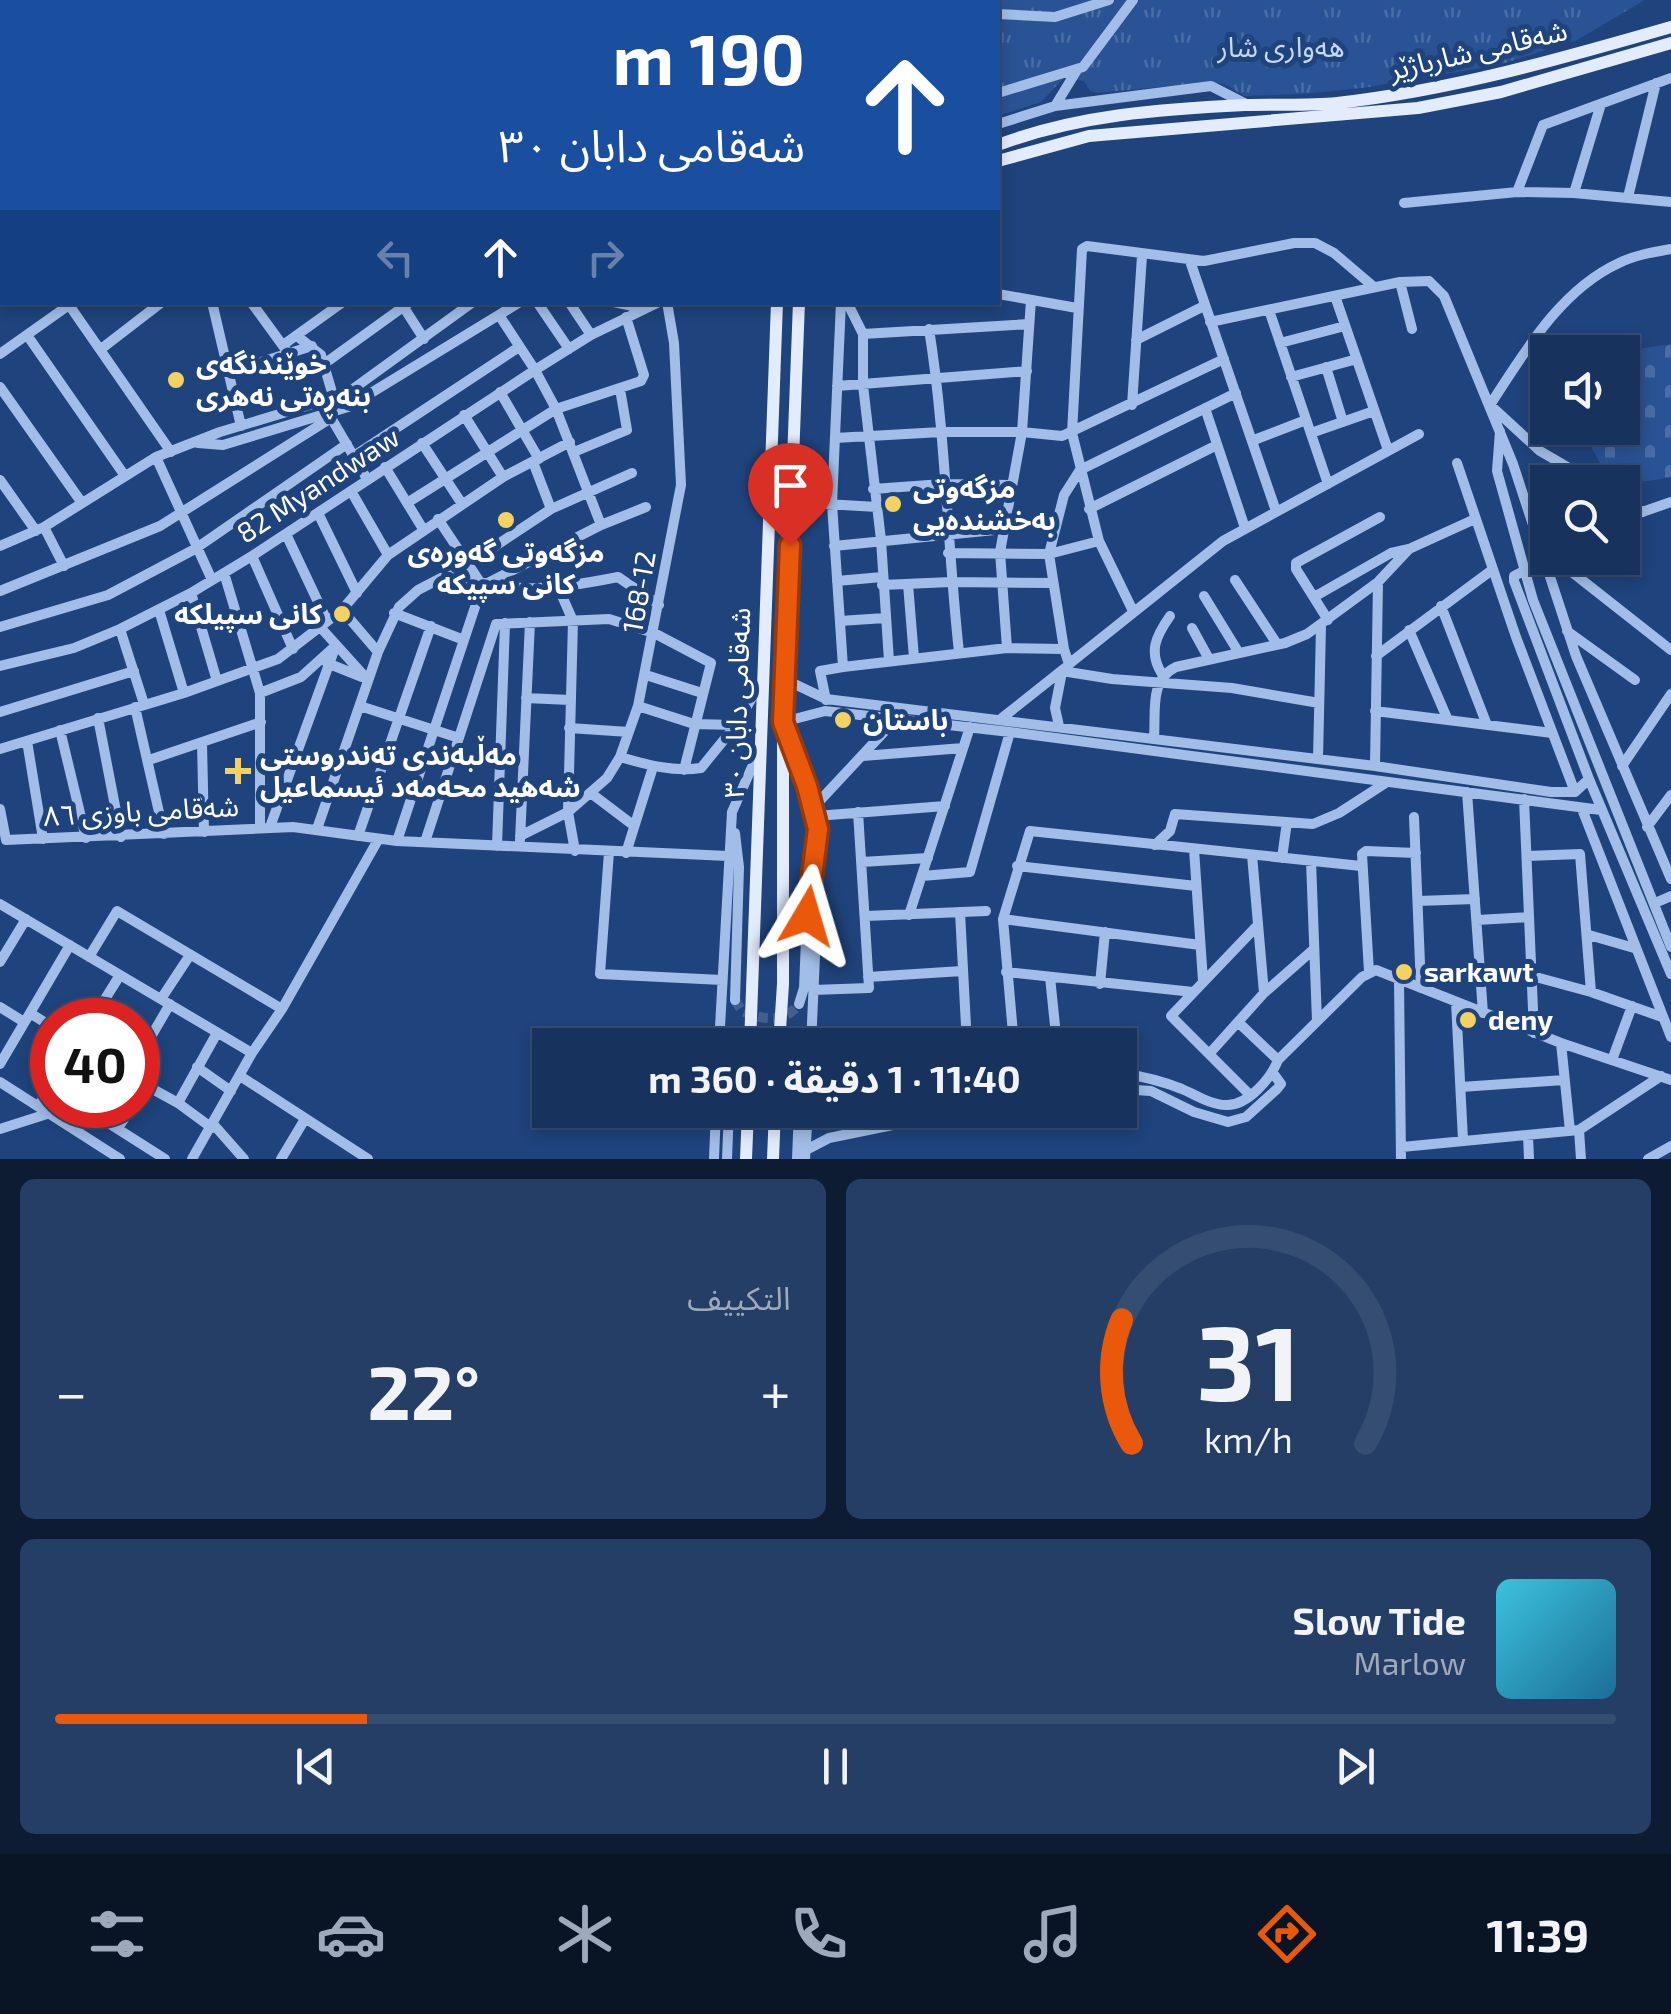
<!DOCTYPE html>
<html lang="ar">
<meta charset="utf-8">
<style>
:root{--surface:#17325d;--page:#243e66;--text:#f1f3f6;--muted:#9eaabc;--line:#364d72;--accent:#ea580c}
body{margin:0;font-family:"Exo 2","Noto Sans Arabic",sans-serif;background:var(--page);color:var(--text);direction:rtl;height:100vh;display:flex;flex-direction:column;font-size:38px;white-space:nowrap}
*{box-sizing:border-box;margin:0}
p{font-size:32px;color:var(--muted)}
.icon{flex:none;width:55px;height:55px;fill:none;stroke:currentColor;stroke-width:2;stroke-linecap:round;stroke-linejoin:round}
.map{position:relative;height:1159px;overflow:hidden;direction:ltr}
.side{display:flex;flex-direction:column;gap:20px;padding:20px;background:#0d1c33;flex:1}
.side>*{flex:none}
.hud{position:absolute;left:0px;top:0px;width:1000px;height:305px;box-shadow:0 5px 15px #0003,0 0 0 2px var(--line);direction:rtl;background:#1a4fa0;color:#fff;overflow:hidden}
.fabs{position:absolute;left:1530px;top:335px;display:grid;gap:20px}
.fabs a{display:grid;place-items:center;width:110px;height:110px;border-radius:0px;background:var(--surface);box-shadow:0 5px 15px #0003,0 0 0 2px var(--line);font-size:50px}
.speed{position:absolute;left:30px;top:998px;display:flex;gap:20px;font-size:50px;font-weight:700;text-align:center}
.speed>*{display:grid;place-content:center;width:130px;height:130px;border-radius:50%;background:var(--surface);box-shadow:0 5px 15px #0003,0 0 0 2px var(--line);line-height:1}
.speed .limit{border:15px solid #d22;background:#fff;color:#111}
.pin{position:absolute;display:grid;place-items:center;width:85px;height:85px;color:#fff;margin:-102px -42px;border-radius:50% 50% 50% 0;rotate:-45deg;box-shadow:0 0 10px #0007}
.pin .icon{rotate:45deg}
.me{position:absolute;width:110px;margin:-55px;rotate:7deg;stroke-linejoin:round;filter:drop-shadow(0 0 8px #0008)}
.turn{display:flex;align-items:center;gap:35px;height:210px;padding:0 30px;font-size:45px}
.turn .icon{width:130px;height:130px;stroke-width:2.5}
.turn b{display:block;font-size:70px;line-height:85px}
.lanes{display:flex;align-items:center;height:95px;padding:0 30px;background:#0003;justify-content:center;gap:50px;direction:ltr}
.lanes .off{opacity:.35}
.big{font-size:75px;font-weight:700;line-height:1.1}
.side .card{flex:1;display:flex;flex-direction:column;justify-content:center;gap:15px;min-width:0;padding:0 35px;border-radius:15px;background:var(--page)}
.side .dial{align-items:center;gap:0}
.dial svg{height:260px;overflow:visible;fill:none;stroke:var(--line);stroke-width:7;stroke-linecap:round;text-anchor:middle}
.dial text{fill:var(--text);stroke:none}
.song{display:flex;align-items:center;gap:30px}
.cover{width:120px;height:120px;border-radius:15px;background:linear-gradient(135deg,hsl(190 70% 55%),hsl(200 70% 35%))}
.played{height:10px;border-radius:5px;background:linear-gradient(90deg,var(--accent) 20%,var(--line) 20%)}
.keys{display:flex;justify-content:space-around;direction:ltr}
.heat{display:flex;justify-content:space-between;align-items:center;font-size:55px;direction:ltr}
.side .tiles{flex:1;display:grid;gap:20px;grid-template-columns:1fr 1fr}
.card:last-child{grid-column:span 2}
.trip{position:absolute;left:532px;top:1028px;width:605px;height:100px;border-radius:0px;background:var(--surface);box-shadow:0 5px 15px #0003,0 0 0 2px var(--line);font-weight:700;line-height:100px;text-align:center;direction:rtl}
.dock{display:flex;height:160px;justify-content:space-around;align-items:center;background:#091425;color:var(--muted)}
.dock .icon{width:70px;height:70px}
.dock .current{color:var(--accent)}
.dock b{font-size:45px;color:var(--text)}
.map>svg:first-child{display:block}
</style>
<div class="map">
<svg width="1671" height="1159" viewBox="0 0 1671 1159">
<defs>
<pattern id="grass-tufts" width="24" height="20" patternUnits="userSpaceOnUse" patternTransform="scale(2.5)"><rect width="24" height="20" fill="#295394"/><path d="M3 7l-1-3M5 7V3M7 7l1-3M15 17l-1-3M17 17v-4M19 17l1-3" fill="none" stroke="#496da4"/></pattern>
<pattern id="cemetery-stones" width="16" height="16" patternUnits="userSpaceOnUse" patternTransform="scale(2.5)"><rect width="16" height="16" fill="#295394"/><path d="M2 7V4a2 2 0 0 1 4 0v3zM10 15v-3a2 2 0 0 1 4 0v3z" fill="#496da4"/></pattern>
</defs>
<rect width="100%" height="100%" fill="#1f437c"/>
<path fill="url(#grass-tufts)" d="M858 0H1645L1577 40 1499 65 1362 88 1302 94 1244 96 1227 85 1213 82 1097 93 1090 91 1084 81 1064 78 1041 102 998 116V2H858Z"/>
<path fill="url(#cemetery-stones)" d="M1671 344V477C1649 481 1618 489 1603 467 1593 453 1590 439 1576 428H1622V352H1617Z"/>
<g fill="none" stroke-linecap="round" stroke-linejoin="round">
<path stroke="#415f90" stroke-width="10" stroke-dasharray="10 5" stroke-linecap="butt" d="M735 1000 742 1011C763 1020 784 1024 799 1004"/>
<path stroke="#a2bde7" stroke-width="10" d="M67 0 69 2
M136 0 138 2
M200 0 202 2
M216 0 217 2
M251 0 252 2
M305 0 306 2
M332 0 333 2
M482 0 488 2
M710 0 713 2
M762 0V2
M952 0 957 2
M414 2 418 0
M546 2 550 0
M639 2 642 0
M0 5 2 9
M998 14 1055 17 1109 0
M0 52H2
M998 93 1083 67 1133 0
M1055 106 1077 70
M0 107H2
M0 123 2 126
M998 124 1055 106 1211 86 1248 105
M1517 192 1543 125 1671 78
M1574 193 1601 104
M1628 197 1656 83
M1404 203 1517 192 1574 193 1671 202
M0 212 2 215
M1190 261 1276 511
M1400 282 1412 329
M0 287 2 285
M998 294 1077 308
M1335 296 1388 450
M67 302 171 452
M212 302 241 426
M251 302 286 350
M537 302 569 349
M569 302 591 335
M614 302 642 308
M841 302 832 504 843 667
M847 302 863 334V385L881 540 889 661
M401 303 424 339
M1269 310 1328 484
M499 315 535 370 556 409 601 525
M1210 322 1400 282 1429 281 1444 296 1513 464 1576 656 1671 879
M929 329C946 434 947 545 959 652
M863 334 1029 324
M27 335 125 476
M297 336 321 355 334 399
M1136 340 1204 306
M1280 343 1345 326
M283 345 343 302
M101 349 162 302
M0 354 69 305
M324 364 410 302
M1326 367 1343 422
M229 372 312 346
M1291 377 1357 359
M837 386 1027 371
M0 387 82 503
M500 392 539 459
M1132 405 1142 256
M1205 408 1245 528
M464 415 503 477
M330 416 367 479
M1500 431 1497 471 1533 600 1671 947
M1311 433 1374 411
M835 438 941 432H1022L1062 436 1224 359
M1254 440 1306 420
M198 443 223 445 348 407 520 302
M422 443 462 504
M574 452 627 430 620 389
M354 456 519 347
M156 457 212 580
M533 462 551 509
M1457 463 1516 637 1575 792
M385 467 423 529
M0 480 36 531
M1593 482 1540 451 1490 405C1524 353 1560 290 1619 263 1635 255 1654 252 1671 249
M873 489 943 484 1011 485
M351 491 388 555
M1622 500 1643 512
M792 502 877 507
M407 503 556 409 641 381 644 375 626 317
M1089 509 1217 445
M318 513 357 593
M438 519 482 585
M1622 519 1671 502
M44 527 64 566
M286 534 327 621
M0 546 44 527 156 457 220 432 346 394 473 302
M834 546 1005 529
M948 553 1049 554 1099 541
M252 556 293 649
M1554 558 1671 650
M1524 571 1514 576V581L1589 779 1671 974
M224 573 260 693V827
M450 573C508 596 558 589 618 577L659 605
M1235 580 1277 644
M837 581 882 577
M908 584 914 658
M882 585 951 582 1051 583
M559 589 573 621 568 812 575 851
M0 591 160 526 331 418
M191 593 217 681
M1204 596 1239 653
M1314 597 1391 553 1409 549 1475 519
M1441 606 1487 725
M159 610 184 693
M342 610 378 652
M1133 611 1099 541 1072 433 1082 249 1087 246 1204 261 1294 243H1315L1334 253 1374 287
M394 613 464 640
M1328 620 1296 569V563L1380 517
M840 621 885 618
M0 627 108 595 195 549 347 444
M321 628 368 680
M1192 628 1209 659
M120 629 144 704
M1409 630 1447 718
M1567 631 1635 680
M1007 648 1000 552 1022 432 1031 300
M1064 649 1049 554 1064 495 1080 470 1236 393
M1376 656 1492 570
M327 663 362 677
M0 666 74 648 120 629 191 593 252 556 535 370 591 335 659 302
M1062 671 1112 679 1232 688 1319 703
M1162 674C1148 652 1156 636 1170 616
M646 675 702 693
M786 680 826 699 1375 766 1551 792H1575L1589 779
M260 693 301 677 332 649
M526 698 570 700
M826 700 820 671 843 667 1007 648 1064 649 1069 664 1223 541 1419 434
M360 706 459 738
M638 706 694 724 736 725 756 691 762 692
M135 707 164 834
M1375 711 1552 733
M0 712 134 671
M98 718 121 837
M1002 718 1065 668
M1059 726 1055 708 1062 672
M569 728 629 732
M60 730 86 838
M1154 738C1156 711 1149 680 1176 667L1285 643 1307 634 1378 582 1409 549
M27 741 43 839
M202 743 204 832
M0 749 184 693 278 659 342 610 388 555 503 477 570 442
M863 756 963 748
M620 757C648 765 673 772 701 768L736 725
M1318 759 1321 626
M149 760 261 722
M1375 766 1378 582
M1622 766 1671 694
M1467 792 1483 1013
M592 794 633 825
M1524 799 1534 1033
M813 808 896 719
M0 809 6 840 293 827 397 841 728 856
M1582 809 1671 1037
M816 816 945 806
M1414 817 1421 988
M270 827 336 645
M1647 827 1671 795
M317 829 378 652 399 607 418 590 468 564 551 509 632 473
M735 833 739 867 735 1000
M358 836 431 626
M520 836 568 812 607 778 620 757 638 706 681 485 674 343 667 302
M520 840 530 622
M397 841 482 586 601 525 646 507
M425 842 496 624 609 619 654 633 711 663 684 770
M1155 845 1170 831 1175 814 1313 824 1339 813 1387 782
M497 846 505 623
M1194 849 1203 981
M609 852 600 974 722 980
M626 853 653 767
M1252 855 1264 993
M1527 856 1580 854 1591 992
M1282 858 1287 822
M1311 861 1317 1021
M862 862 928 858
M1017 866 1196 886
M922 876 970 872 1010 732
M1418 901 1475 899
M1655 903 1671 896
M0 904 252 1053
M960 912 967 1045
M909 915 970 727
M866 916 986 911
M1003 919 1200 945
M1477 920 1529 917
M1589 935 1634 948
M89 957 117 911 282 1009
M0 962 26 919
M1006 972 1193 992
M1369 972 1362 854 1366 851 1416 853
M1532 976 1591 992 1662 1017
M868 977 962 971
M1050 977 1057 1045
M1399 980 1401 1159
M1100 984 1105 932
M813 990 869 988 858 812
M161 999 190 955
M1456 1002 1463 1140
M799 1004 804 988 807 916 812 872
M0 1007 24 1022
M30 1013 52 1027
M92 1020 120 975
M1239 1023 1278 1060
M1561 1043 1570 1131
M719 1045 732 812 760 749
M811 1045 820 846C815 803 799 763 783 722L825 711 1010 732 1601 810
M1014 1045 1003 919 1030 831 1361 866
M1210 1053 1264 993 1314 949
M138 1059 170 1004
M1612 1060 1632 1006
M0 1064 70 945
M197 1067 231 1091
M1120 1073C1141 1076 1162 1081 1182 1089 1196 1095 1211 1105 1226 1105 1248 1106 1271 1078 1278 1060L1362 977 1376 970 1561 1043 1671 1080
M240 1076 368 1159
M138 1081 178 1103 212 1128
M0 1082 120 1159
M1461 1087 1564 1080
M1120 1089 1151 1091 1194 1112 1228 1122 1246 1117 1277 1089 1281 1084 1273 1073
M1250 1095 1171 1016 1256 927
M138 1099 146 1086
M178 1103 217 1033
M80 1105 165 1159
M39 1106 52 1082
M808 1111C834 1127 864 1116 892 1110
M214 1125 244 1159
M118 1128 133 1105
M0 1129 50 1113
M1579 1130 1581 1159
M1528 1135 1529 1159
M1402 1147 1579 1130 1661 1076
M806 1150 829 1138 966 1110
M192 1159 252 1053 282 1009 378 840
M281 1159 305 1119
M714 1159 716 1110
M727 1159 729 1110
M797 1159 799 1110
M805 1159 808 1110
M1648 1159 1671 1146"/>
<path stroke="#e3ecfd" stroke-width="12" d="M788 2V0
M812 2 813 0
M998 145C1077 115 1161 109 1245 105 1276 104 1306 106 1337 103 1452 90 1560 59 1671 27
M998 161 1089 136 1418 108 1501 92 1671 43
M750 1045 777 302
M779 1045 783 984V722L799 302
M746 1159 748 1110
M773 1159 775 1110"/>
</g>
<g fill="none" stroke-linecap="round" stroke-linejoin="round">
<defs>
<path id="route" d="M790 545 783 722 807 786 818 829 807 916"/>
</defs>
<use href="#route" stroke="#983908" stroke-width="25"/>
<use href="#route" stroke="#ea580c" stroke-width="18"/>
</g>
<g fill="#f4d262" stroke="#1f437c" stroke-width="4">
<circle cx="176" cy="380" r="10"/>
<circle cx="893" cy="504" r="10"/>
<circle cx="506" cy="520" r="10"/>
<circle cx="342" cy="614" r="10"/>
<circle cx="843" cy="720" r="10"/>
<path d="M233 756h10v10h10v10h-10v10h-10v-10h-10v-10h10z"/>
<circle cx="1404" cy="972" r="10"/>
<circle cx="1468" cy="1020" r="10"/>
</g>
<g text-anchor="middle" stroke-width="10" stroke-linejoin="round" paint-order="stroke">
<g font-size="28" fill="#c5d8f5" stroke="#1f437c">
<text x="1281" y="57">هەواری شار</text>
</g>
<g font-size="28" fill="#fff" stroke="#1f437c">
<text transform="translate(1478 50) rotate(-13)" y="10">شەقامی شارباژێر</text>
<text transform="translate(318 485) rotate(-33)" y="10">82 Myandwaw</text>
<text transform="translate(639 592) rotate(-80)" y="10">168-12</text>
<text transform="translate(737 703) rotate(-88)" y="10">شەقامی دابان ٣٠</text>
<text transform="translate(141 811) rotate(-3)" y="10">شەقامی باوزی ٨٦</text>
</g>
<g font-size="28" font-weight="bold" fill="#fff" stroke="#1f437c" text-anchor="start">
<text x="196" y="374">خوێندنگەی<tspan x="196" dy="32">بنەڕەتی نەهری</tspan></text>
<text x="913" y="498">مزگەوتی<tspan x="913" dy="32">بەخشندەیی</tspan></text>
<text x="506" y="562" text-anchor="middle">مزگەوتی گەورەی<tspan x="506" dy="32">کانی سپیکە</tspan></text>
<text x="322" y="624" text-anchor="end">کانی سپیلکە</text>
<text x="863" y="730">باستان</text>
<text x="260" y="765">مەڵبەندی تەندروستی<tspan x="260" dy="32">شەهید محەمەد ئیسماعیل</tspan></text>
<text x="1424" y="982">sarkawt</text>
<text x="1488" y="1030">deny</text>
</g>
</g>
</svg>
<div class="fabs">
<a><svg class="icon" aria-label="sound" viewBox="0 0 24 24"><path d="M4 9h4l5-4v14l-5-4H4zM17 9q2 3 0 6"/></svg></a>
<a><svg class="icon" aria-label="search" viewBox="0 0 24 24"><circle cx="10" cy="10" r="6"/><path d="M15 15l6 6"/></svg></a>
</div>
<div class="speed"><div class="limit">40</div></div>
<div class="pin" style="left:790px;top:545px;background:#d93025"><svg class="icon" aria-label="arrive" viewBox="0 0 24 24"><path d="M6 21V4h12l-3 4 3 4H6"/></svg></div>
<svg class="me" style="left:807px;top:916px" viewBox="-20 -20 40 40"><path d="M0-17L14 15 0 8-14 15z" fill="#ea580c" stroke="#fff" stroke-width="4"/></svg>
<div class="trip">11:40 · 1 دقيقة · 360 m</div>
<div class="hud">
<div class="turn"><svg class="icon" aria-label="ahead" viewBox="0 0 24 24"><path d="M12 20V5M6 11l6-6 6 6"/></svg><div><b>190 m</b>شەقامی دابان ٣٠</div></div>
<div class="lanes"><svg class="icon off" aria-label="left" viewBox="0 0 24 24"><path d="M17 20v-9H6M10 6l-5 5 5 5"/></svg><svg class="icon" aria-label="ahead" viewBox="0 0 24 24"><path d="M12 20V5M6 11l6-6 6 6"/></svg><svg class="icon off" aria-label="right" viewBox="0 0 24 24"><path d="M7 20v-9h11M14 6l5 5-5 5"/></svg></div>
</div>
</div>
<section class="side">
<div class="tiles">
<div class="card dial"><svg viewBox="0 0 100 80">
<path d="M14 69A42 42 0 1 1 86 69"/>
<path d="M14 69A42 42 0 0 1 11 31" stroke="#ea580c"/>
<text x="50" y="56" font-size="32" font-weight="700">31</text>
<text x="50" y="72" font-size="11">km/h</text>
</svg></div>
<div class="card"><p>التكييف</p>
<div class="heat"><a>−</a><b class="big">22°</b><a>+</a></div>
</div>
<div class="card">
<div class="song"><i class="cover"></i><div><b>Slow Tide</b><p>Marlow</p></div></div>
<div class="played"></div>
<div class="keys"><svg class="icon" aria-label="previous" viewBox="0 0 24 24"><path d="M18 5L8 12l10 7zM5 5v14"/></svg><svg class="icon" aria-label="pause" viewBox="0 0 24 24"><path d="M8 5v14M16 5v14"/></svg><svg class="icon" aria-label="next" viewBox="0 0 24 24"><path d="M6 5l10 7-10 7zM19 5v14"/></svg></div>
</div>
</div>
</section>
<nav class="dock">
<b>11:39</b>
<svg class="icon current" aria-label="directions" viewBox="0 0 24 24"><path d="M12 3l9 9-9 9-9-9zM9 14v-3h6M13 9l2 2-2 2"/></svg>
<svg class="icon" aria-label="music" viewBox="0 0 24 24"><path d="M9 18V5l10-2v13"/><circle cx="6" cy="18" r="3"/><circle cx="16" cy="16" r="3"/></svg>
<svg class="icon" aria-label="phone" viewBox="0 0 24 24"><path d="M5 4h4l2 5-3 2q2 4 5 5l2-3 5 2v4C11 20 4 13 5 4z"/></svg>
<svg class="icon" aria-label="climate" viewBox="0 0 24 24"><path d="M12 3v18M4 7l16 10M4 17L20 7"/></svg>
<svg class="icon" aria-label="car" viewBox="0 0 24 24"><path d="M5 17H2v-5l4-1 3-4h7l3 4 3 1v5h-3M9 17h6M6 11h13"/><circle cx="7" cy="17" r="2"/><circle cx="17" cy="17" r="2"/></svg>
<svg class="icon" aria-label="filters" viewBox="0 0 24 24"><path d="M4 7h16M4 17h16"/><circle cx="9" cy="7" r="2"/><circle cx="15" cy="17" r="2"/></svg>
</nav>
